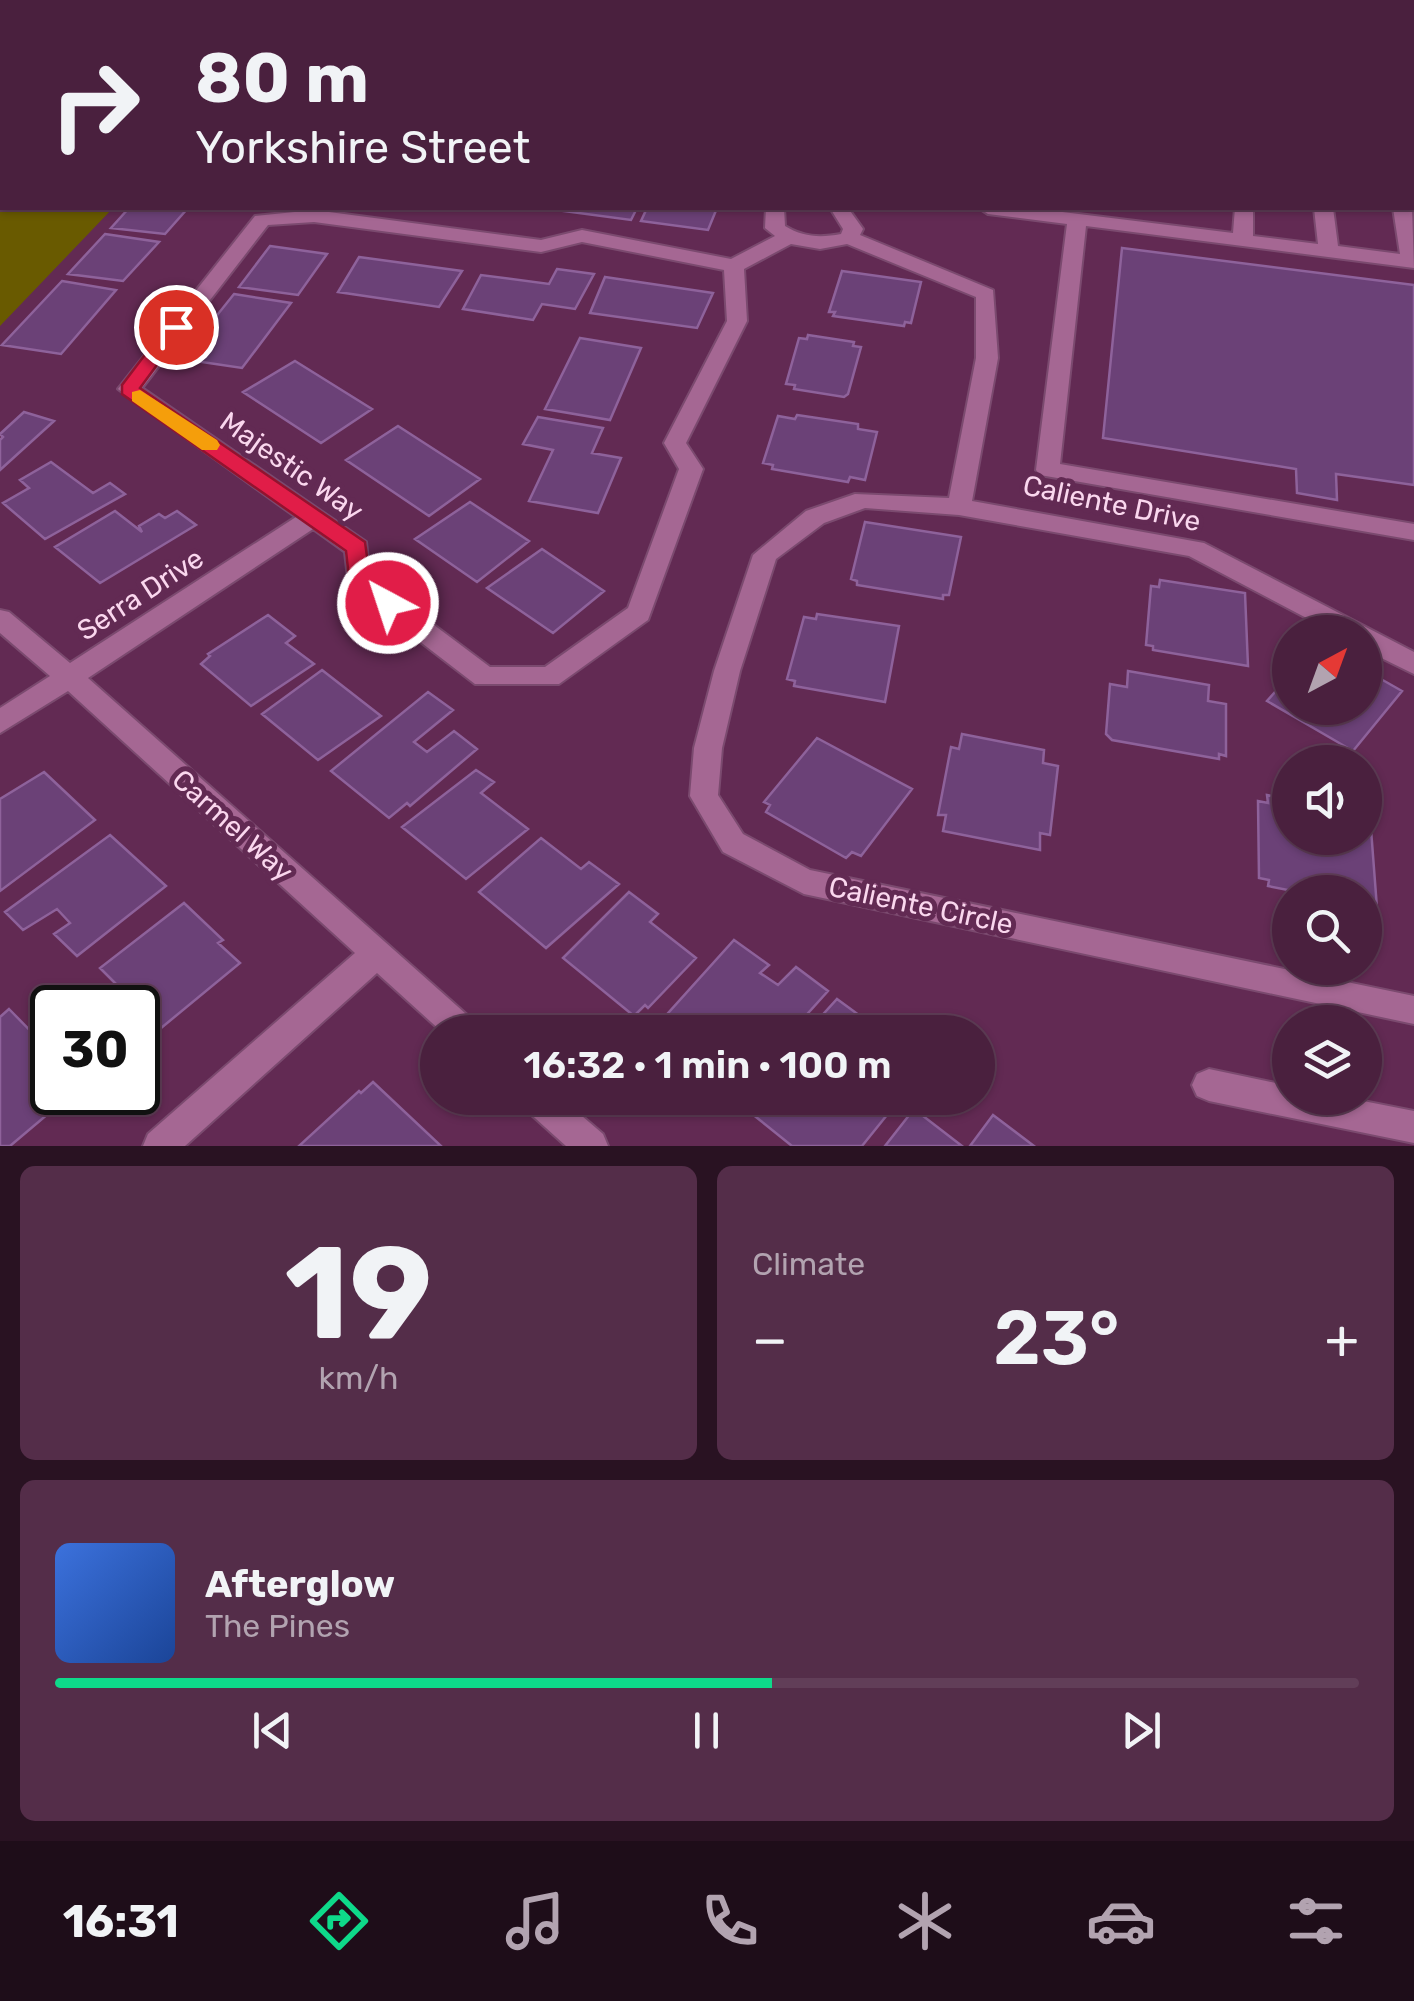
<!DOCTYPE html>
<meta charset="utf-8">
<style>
:root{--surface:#4a203e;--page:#542d49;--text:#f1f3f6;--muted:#b2a3b0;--line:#613e58;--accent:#0ed98a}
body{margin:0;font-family:Rubik,sans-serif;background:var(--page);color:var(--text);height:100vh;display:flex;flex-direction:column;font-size:38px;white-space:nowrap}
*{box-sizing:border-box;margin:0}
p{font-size:32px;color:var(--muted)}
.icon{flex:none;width:55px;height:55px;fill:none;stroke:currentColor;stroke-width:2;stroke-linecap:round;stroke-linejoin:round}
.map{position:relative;height:1146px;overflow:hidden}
.details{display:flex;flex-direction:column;gap:20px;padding:20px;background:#291222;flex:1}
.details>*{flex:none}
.hud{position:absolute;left:0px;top:0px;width:1415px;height:210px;box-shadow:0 2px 8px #0004,0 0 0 2px var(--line);background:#4a203e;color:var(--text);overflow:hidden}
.needle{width:65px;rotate:41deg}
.controls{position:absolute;left:1272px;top:615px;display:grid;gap:20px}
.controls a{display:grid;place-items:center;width:110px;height:110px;border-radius:50%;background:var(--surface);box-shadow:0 2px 8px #0004,0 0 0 2px var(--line);font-size:50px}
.speed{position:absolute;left:30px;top:985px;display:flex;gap:20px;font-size:50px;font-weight:700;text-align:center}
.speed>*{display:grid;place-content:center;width:130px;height:130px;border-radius:50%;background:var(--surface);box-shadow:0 2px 8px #0004,0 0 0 2px var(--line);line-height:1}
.speed .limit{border:5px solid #111;border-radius:15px;background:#fff;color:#111}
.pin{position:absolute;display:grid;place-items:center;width:85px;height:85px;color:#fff;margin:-42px;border:5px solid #fff;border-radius:50%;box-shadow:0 2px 10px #0007}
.me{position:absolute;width:110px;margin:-55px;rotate:320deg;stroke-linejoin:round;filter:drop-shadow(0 0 8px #0008)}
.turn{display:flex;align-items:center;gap:35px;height:210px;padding:0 30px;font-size:45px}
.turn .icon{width:130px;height:130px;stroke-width:2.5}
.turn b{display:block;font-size:70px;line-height:85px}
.big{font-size:75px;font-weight:600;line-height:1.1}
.details .widget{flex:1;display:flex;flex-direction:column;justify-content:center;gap:15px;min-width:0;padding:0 35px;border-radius:15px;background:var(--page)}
.details .dial{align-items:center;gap:0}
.dial b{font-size:130px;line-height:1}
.song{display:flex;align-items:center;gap:30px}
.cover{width:120px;height:120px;border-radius:15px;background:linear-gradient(135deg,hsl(220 70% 55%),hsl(220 70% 35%))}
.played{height:10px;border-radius:5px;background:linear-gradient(90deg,var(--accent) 55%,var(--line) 55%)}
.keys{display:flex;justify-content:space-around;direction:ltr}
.heat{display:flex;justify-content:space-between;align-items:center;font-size:55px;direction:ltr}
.details .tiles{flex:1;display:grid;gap:20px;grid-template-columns:1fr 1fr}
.widget:last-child{grid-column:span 2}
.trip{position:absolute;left:420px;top:1015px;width:575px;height:100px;border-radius:50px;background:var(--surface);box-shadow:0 2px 8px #0004,0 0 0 2px var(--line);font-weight:600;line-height:100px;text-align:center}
.dock{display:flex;height:160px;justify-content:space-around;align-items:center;background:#1e0d19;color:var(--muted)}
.dock .icon{width:70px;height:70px}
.dock .active{color:var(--accent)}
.dock b{font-size:45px;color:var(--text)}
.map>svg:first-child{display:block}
</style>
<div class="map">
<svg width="1414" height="1146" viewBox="0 0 1414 1146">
<rect width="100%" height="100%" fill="#622a53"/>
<path fill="#695a00" d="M0 141 2 208H113L0 326Z"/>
<path fill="#6b4177" stroke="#8e629b" stroke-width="2.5" d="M903 0H1078L1102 2H902Z
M129 208H188L165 234 111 228Z
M566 208H637L631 220 564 211Z
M647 208H717L708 230 641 221Z
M105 234 159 242 123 281 68 274Z
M270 246 327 254 298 295 239 287Z
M1122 248 1414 285V485L1336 474 1337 500 1297 493 1296 469 1103 438Z
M359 257 462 271 439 307 338 292Z
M557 269 594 274 575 309 542 304 533 320 463 309 481 275 549 284Z
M842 271 921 282 911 323 905 322 904 326 833 316 835 312H829Z
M605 277 713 293 697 328 590 313Z
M62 281 116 290 61 354 2 345Z
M234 294 291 303 242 368 182 359Z
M808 335 854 342 853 346 861 347 848 394 844 397 794 389 795 385 786 384 799 338 807 339Z
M580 338 641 348 610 420 545 409Z
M295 361 372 409 321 443 243 392Z
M24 412 54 421 0 470V440L3 437 0 434Z
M797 415 858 424V429L877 432 865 480 850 477 848 482 772 469 773 465 763 463 778 416 795 419Z
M538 417 603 428 592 453 621 458 598 513 529 501 553 450 523 444Z
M398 426 480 479 429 516 346 460Z
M51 462 93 493 110 483 125 494 45 539 3 503 29 488 20 480Z
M470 502 529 541 477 582 415 539Z
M115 511 142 532 139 526 159 514 165 518 177 511 196 525 100 583 55 547Z
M865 522 961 537 949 595H943V599L857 585V581L851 579Z
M542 549 604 591 553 633 487 588Z
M1160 580 1245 593 1248 666 1153 650V646L1146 645 1151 586 1159 587Z
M817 614 899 626 885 702 794 686 795 681 787 679 804 617 816 619Z
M268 615 295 636 286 643 314 664 251 706 201 664 210 656 208 654Z
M322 670 381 716 318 760 262 714Z
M1365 670 1402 691 1353 751 1267 701 1290 675V708H1365Z
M1128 671 1209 685 1208 701 1226 704V756L1219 754V759L1112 740 1106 734 1110 684 1127 687Z
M428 692 453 710 414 742 427 752 454 731 477 749 410 806 407 803 389 818 331 771Z
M962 734 1044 750 1043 763 1058 766 1050 835 1040 833V850L943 831 946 815H938L951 747 959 749Z
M817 738 912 789 861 856 852 852 846 858 766 812 770 805 764 802Z
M476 770 494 782 481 793 528 829 466 879 402 827Z
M44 772 95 820 0 891V799Z
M1267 795 1290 800V838H1365V815L1370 816 1377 908 1365 906V892H1298L1268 886 1269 880 1259 878 1258 801 1268 803Z
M110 835 166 886 77 956 54 934 70 923 57 909 23 930 5 912Z
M541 838 581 869 589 862 619 884 546 948 479 892Z
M629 892 658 914 650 922 696 958 648 1008 645 1005 634 1016 563 958Z
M184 903 223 940 218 943 240 963 138 1047V1008H114L128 996 100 968Z
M734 940 769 965 760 973 778 985 796 967 828 991 791 1032H651Z
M837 999 882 1032H807Z
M9 1009 52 1053V1092H74L10 1146H0V1017Z
M373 1082 441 1146H299L359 1091 361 1093Z
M756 1098H874L891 1110 862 1146H792L746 1109Z
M914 1109 962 1146H885Z
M993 1115 1034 1146H970Z"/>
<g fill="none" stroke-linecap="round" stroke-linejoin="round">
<defs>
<path id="minor" d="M1164 0H1206L1207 2H1166Z
M1293 0H1309V2H1293Z
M1412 61H1414V71H1412Z
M766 208H784L785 226C803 237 820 238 841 234L843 229 830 208H848L863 229 860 235 993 290 998 358 972 501 1204 543 1414 652V674L1365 650V632H1333L1189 556 959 515 865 508 824 523 776 559 740 671 722 748 718 795 743 834 810 870 1414 996V1024L804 894 723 852 690 796 694 748 714 671 753 555 806 511 855 494 949 498 976 358V297L847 244 820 249 791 244 744 269 747 321 686 443 703 469 648 620 559 684H475L349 587 345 552 313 529 88 678 475 1022 480 1032H442L377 973 185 1146H143L148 1134 355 953 68 691 0 733V708L50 676 0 633V610L9 612 70 663 296 517 118 389 255 216 314 210 541 240 582 230 731 259 775 236 765 228ZM314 222 541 252 582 242 724 270 727 321 664 443 679 469 628 608 545 667H490L370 577 366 542 142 388 268 225Z
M979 208H1030L1233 233 1235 208H1253V236L1318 244 1314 208H1333L1338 246 1400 254 1393 208H1412L1414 268 1086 226 1060 464 1414 524V540L1040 475 1036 470 1067 224 988 214Z
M1209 1069 1290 1086V1098H1348L1414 1111V1143L1209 1101 1197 1096 1192 1085 1197 1074Z
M521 1098H561L603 1134 608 1146H566L525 1109Z"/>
</defs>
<use href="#minor" stroke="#7b4a6f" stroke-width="4"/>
<use href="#minor" fill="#a56793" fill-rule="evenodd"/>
</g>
<path fill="#e11d48" stroke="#92132f" stroke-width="2.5" d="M176 321 185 327 140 388 365 542 370 578 399 603 396 609H380L350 587 346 551 122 394V385L169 323Z"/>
<path fill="#f59e0b" d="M140 390 217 440 220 445 217 450H202L132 401V392Z"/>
<g text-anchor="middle" stroke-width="10" stroke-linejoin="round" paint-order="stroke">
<g font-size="28" fill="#fad7ee" stroke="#622a53">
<text transform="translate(292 466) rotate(35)" y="10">Majestic Way</text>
<text transform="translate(1112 503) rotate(12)" y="10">Caliente Drive</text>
<text transform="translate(140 594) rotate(-33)" y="10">Serra Drive</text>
<text transform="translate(233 825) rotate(42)" y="10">Carmel Way</text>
<text transform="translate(921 905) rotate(12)" y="10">Caliente Circle</text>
</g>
</g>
</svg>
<div class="controls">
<a><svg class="needle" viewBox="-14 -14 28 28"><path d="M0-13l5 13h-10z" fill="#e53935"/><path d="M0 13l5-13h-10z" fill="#b2a3b0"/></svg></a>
<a><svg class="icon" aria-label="sound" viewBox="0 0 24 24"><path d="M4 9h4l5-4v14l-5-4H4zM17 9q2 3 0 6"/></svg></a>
<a><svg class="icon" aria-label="search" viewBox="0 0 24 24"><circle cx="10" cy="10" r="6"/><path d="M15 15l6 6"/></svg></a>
<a><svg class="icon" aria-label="layers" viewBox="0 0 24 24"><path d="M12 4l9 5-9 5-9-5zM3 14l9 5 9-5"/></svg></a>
</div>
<div class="speed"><div class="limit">30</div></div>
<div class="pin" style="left:176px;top:327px;background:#d93025"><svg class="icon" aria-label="arrive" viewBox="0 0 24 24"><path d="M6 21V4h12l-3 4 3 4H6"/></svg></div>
<svg class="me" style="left:388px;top:603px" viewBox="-20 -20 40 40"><circle r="17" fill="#e11d48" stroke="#fff" stroke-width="3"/><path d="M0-11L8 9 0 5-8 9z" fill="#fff"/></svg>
<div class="trip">16:32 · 1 min · 100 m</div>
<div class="hud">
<div class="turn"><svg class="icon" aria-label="right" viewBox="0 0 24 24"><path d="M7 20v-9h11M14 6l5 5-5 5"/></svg><div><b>80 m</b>Yorkshire Street</div></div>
</div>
</div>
<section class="details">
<div class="tiles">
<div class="widget dial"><b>19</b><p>km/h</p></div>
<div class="widget"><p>Climate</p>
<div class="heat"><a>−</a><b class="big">23°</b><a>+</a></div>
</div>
<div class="widget">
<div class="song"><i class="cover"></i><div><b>Afterglow</b><p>The Pines</p></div></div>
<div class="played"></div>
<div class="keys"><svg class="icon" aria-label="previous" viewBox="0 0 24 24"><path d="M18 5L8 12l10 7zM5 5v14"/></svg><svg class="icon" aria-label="pause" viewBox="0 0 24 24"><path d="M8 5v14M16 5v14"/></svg><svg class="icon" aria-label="next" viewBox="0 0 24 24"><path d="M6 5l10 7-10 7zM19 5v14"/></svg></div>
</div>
</div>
</section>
<nav class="dock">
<b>16:31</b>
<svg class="icon active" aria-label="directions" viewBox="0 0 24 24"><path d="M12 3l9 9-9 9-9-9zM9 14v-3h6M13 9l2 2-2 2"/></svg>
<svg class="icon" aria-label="music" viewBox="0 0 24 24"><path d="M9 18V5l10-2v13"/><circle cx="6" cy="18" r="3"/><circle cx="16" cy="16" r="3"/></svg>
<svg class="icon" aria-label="phone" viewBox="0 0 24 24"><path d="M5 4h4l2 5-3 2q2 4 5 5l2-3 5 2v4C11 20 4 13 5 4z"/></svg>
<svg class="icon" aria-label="climate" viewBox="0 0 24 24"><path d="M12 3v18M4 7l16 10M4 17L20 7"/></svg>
<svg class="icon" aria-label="car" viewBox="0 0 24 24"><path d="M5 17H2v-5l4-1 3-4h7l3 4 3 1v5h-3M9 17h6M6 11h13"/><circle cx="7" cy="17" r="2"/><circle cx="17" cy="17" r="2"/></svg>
<svg class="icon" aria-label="filters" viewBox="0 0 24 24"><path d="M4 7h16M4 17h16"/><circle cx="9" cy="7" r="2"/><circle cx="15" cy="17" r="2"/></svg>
</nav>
